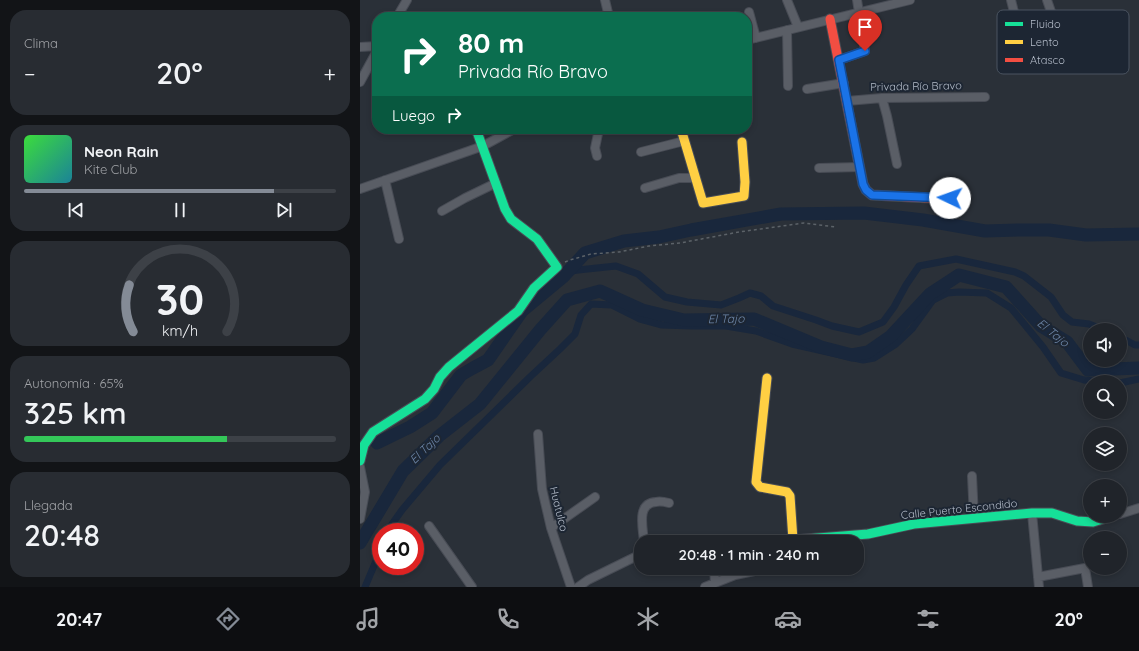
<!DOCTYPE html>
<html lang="es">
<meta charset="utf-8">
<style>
:root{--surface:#20242a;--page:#282c32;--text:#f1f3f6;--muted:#a2a4a8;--line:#3d4147;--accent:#848b96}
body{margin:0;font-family:Quicksand,sans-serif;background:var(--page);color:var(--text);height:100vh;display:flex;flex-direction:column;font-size:15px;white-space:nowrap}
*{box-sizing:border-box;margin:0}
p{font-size:13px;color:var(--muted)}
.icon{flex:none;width:22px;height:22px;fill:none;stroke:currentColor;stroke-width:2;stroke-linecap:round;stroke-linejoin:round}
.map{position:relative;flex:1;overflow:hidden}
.details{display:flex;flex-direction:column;gap:10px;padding:10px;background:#121417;width:360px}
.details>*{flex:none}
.hud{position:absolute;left:12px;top:12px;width:380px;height:122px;border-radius:16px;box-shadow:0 2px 6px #0003,0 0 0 1px var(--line);background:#0b6e4f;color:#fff;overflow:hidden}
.buttons{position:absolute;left:723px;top:323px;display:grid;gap:8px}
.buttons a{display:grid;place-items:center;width:44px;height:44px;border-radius:50%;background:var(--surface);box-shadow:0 2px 6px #0003,0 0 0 1px var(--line);font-size:20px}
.speed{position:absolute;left:12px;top:523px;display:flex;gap:8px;font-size:20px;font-weight:700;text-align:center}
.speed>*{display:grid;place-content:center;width:52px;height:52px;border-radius:50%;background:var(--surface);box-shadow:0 2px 6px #0003,0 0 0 1px var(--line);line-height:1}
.speed .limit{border:6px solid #d22;background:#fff;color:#111}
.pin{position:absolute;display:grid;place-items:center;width:34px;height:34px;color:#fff;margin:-41px -17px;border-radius:50% 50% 50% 0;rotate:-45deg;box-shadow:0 0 4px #0007}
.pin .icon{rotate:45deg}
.me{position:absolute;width:44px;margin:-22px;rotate:273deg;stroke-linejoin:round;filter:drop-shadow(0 0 3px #0008)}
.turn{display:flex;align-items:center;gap:14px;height:84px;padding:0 20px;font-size:18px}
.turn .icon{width:52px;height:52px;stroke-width:2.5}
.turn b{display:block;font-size:28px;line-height:34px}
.then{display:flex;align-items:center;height:38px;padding:0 20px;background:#0003;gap:8px;font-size:15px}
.big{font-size:30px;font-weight:600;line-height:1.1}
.details .tile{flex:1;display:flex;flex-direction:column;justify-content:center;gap:6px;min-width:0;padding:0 14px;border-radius:16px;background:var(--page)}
.details .dial{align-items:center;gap:0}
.dial svg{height:104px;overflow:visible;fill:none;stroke:var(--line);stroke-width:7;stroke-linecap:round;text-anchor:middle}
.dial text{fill:var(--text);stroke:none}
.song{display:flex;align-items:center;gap:12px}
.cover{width:48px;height:48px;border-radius:6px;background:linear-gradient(135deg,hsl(120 70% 55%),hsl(190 70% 35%))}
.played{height:4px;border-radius:2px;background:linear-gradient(90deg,var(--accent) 80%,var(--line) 80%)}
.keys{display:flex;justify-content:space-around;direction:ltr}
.heat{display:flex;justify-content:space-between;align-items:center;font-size:22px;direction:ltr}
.charge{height:6px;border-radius:3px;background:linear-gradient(90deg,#34c759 65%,var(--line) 0)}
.trip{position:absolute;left:274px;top:535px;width:230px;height:40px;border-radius:16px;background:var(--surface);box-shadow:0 2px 6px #0003,0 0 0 1px var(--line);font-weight:600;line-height:40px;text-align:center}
.tab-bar{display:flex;height:64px;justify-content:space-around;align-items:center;background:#0d0e11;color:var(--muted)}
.tab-bar .icon{width:28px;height:28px}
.tab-bar .on{color:var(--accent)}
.tab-bar b{font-size:18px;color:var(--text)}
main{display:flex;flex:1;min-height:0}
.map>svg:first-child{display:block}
</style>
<main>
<section class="details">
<div class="tile"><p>Clima</p>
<div class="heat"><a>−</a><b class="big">20°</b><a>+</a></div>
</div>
<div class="tile">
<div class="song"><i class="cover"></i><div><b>Neon Rain</b><p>Kite Club</p></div></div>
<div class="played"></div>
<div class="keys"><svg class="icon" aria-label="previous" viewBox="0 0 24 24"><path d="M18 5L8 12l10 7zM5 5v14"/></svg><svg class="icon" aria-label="pause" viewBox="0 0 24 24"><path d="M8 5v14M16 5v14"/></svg><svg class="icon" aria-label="next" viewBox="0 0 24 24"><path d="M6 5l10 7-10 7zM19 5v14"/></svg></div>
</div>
<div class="tile dial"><svg viewBox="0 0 100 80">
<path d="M14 69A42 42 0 1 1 86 69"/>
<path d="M14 69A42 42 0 0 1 11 33" stroke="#848b96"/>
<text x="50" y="56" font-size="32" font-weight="700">30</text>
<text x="50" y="72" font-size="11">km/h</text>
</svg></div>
<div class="tile"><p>Autonomía · 65%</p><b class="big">325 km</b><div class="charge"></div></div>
<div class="tile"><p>Llegada</p><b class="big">20:48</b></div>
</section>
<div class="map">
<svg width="779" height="587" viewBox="0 0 779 587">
<rect width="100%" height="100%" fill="#2a3038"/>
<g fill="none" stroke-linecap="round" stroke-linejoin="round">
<path stroke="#19273c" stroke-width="7" d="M206 272 218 270 256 266 278 274 305 297 327 302 361 305 379 298 390 293 401 296 413 306 456 320 472 326 499 332 523 322 534 307 546 285 559 266 596 259 655 272 664 276 691 297 703 315 712 322 729 324 744 330
M760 337 775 345H779
M760 383 779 379
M3 442 17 443
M28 532 30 527 42 510 80 465 171 376 200 349 215 334 221 315 231 304 252 305 280 319 302 325 333 326H366L396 331 432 344 503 360 514 358 536 344 552 329 573 300 587 293 599 292 627 293 651 308 683 347 701 373 724 380 745 382
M5 587 21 549"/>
<path stroke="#19273c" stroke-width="13" d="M17 443 50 427 72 413 101 375 113 368 128 360 162 311 203 277 225 253 264 241 299 237 331 230 421 214 504 213 563 220 625 231 659 230H689L726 235 779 234
M0 543 43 471 79 436 120 404 180 330 207 300 240 291 282 310 324 320 394 319 461 347 492 355 508 352 531 336 570 294 599 275 646 287 681 326 707 342 728 370 779 368"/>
<defs>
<path id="street" d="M245 0 249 17
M427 0 438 27
M651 0 656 20
M687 0 698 32
M389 12 396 38
M37 17 47 0
M427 30 428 86
M387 40 550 0
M0 47 17 46
M479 60 505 51 497 0
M0 82 17 51
M447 89 484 83
M522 98 527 116 537 164
M487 101 522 98 625 97
M281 152 324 141
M237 156 235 148 239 129
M459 168 500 167
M25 180 39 239
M285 188 319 178H335
M0 189 123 146 154 129
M82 211 105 198 136 183
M178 434 182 489 191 528 211 587
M0 467 5 492 0 519
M612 476 614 518
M672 513 679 587
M760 514 779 508
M69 526 112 587
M191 528 235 497
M284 542C283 528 276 503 296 502 300 501 305 502 309 503
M354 568 355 583
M678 577 725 568 728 587
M218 587 228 580 281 554
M345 587 375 575 410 568"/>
<path id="fast" d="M0 461 4 445 13 432 65 399 74 389 80 377 89 367 158 311 174 288 197 267 177 239 151 219 145 209 116 129
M431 542 433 540 508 534 554 524 672 513H692L717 521 733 522 753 516"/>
<path id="slow" d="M321 129 343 203 384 196 385 182 382 142
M407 378 396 482 400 487 427 492 430 496 433 540"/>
<path id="jam" d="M470 19 503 184 506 190 512 195 590 199"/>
</defs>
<use href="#street" stroke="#484c55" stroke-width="10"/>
<use href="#fast" stroke="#484c55" stroke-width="11"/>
<use href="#slow" stroke="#484c55" stroke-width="11"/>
<use href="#jam" stroke="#484c55" stroke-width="11"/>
<path stroke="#5c6268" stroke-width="1.5" stroke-dasharray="3 3" stroke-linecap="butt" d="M205 262 210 260 231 254 259 252 289 246 320 243 379 232 444 223 476 227"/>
<use href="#street" stroke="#5a5e66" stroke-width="8"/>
<use href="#fast" stroke="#16e098" stroke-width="9"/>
<use href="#slow" stroke="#ffcf43" stroke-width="9"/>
<use href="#jam" stroke="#f24e42" stroke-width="9"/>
</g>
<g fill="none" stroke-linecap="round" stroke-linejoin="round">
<defs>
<path id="route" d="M505 51 479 60 503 184 506 190 512 195 590 198"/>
</defs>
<use href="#route" stroke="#114b97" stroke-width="10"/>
<use href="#route" stroke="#1a73e8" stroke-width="7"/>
</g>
<g text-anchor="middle" stroke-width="4" stroke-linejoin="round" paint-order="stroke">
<g font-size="11" fill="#b4bcc9" stroke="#1d2633">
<text transform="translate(556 86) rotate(-1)" y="4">Privada Río Bravo</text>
<text transform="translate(199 509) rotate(76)" y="4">Huatulco</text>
<text transform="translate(599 509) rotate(-6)" y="4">Calle Puerto Escondido</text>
</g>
<g font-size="12" font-style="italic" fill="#6d86a8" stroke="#1d2633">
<text transform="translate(366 319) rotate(-1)" y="4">El Tajo</text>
<text transform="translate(693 333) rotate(39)" y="4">El Tajo</text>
<text transform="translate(65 449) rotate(-44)" y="4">El Tajo</text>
</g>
</g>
<rect x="637" y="10" width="132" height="64" rx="6" fill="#1d2633" stroke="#4a5360" stroke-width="1"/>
<rect x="645" y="22" width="18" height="4" fill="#16e098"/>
<rect x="645" y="40" width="18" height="4" fill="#ffcf43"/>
<rect x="645" y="58" width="18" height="4" fill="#f24e42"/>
<g font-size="11" fill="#b4bcc9">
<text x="670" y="28">Fluido</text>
<text x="670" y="46">Lento</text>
<text x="670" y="64">Atasco</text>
</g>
</svg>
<div class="buttons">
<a><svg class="icon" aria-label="sound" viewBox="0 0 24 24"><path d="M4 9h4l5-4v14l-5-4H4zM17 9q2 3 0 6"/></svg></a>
<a><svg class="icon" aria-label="search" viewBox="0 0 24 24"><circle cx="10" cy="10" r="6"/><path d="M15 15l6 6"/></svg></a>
<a><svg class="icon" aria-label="layers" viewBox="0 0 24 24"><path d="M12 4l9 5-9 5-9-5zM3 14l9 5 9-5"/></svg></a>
<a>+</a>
<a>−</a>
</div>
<div class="speed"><div class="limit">40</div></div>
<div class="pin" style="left:505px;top:51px;background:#d93025"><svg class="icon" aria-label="arrive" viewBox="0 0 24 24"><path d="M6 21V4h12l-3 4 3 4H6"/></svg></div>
<svg class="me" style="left:590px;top:198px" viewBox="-20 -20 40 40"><circle r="19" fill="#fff"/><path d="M0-13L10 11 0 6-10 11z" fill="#1a73e8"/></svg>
<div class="trip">20:48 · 1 min · 240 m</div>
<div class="hud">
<div class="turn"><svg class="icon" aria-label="right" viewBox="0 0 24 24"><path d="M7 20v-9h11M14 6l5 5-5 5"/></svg><div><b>80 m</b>Privada Río Bravo</div></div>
<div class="then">Luego<svg class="icon" aria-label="right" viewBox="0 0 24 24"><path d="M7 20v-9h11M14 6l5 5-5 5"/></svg></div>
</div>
</div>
</main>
<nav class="tab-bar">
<b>20:47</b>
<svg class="icon on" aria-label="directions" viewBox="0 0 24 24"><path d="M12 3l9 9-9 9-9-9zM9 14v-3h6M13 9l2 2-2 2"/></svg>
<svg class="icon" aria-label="music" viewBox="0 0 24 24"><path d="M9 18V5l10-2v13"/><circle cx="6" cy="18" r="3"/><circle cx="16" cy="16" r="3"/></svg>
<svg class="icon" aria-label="phone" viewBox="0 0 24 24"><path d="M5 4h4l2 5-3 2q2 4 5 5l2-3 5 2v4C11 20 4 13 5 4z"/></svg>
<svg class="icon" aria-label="climate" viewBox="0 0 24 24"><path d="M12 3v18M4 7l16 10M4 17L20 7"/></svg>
<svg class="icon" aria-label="car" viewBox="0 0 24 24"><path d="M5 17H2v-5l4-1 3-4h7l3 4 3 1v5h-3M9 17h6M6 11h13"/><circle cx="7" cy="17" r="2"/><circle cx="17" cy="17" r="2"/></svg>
<svg class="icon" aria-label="filters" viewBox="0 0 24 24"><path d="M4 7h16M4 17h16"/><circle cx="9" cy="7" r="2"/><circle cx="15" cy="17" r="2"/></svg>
<b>20°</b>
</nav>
